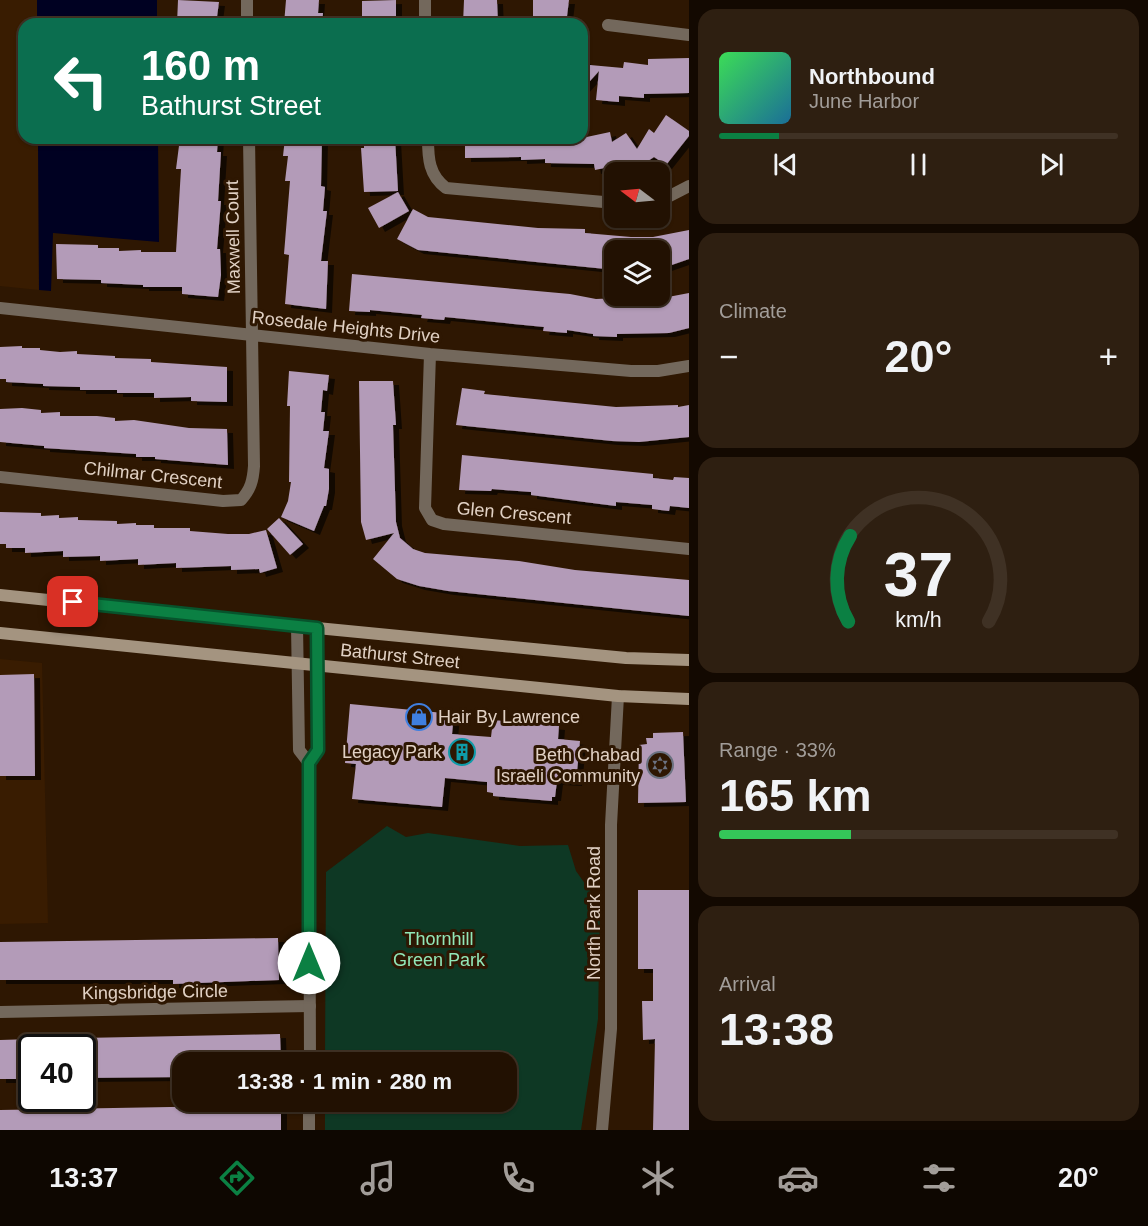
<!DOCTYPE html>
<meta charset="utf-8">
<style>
:root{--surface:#221102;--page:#2e1f11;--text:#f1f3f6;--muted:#a29d99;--line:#3f3124;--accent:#0b8043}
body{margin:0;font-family:Helvetica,sans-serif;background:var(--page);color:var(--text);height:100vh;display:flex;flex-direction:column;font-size:22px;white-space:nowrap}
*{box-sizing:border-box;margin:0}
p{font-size:20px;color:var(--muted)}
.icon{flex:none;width:33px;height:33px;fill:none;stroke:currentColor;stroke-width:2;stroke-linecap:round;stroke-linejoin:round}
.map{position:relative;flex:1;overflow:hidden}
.details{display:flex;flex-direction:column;gap:9px;padding:9px;background:#130901;width:459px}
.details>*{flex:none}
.banner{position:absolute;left:18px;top:18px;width:570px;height:126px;border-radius:18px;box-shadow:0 2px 4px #0004,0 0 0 2px var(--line);background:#0b6e4f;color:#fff;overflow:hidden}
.needle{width:39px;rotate:286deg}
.buttons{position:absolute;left:604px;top:162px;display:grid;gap:12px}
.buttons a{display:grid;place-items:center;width:66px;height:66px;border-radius:12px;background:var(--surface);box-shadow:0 2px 4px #0004,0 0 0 2px var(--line);font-size:30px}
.speed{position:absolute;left:18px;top:1034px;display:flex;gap:12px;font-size:30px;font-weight:700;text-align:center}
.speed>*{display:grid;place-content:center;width:78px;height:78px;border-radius:50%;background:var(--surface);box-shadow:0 2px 4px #0004,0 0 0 2px var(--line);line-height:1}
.speed .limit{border:3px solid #111;border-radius:9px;background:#fff;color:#111}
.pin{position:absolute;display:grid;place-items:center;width:51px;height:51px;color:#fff;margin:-26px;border-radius:12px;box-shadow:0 3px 9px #0006}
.me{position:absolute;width:66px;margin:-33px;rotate:0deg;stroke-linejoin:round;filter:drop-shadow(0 0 4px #0008)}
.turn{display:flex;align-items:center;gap:21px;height:126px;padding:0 24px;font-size:27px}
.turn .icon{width:78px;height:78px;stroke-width:2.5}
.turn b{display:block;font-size:42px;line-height:51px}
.big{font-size:45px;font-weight:800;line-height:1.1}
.details .widget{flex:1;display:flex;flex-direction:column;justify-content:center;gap:9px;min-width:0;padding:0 21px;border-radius:18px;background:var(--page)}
.details .dial{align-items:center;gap:0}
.dial svg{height:156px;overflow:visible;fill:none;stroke:var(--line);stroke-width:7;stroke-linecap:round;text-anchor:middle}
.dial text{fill:var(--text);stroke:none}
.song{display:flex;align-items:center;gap:18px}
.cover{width:72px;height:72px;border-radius:9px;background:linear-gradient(135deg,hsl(130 70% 55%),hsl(200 70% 35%))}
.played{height:6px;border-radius:3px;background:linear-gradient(90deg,var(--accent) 15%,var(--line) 15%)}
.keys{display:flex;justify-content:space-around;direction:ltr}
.heat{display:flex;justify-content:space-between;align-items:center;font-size:33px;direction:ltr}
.charge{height:9px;border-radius:4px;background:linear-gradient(90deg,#34c759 33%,var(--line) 0)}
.trip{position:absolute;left:172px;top:1052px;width:345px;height:60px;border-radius:18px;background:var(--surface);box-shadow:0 2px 4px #0004,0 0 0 2px var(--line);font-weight:800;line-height:60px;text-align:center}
.tab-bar{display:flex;height:96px;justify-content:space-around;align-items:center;background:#0e0701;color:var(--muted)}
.tab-bar .icon{width:42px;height:42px}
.tab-bar .selected{color:var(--accent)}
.tab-bar b{font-size:27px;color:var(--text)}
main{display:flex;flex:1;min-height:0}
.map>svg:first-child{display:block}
</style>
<main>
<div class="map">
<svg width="689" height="1130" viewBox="0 0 689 1130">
<defs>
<filter id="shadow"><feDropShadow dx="6" dy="4" stdDeviation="0" flood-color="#0009"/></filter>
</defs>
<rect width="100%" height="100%" fill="#2e1702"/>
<path fill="#391c01" d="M0 0H37V24H24V138H38L39 290 0 286Z
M0 659 42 663 48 923 0 924Z"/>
<path fill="#0e3824" d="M387 826 406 837 428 833 520 846 568 845 576 871 600 905 598 1019 581 1130H325V1101H507V1062H325L326 872Z"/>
<path fill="#000122" d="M37 0H157V24H37Z
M38 138H158L159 242 53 233 51 291 39 290Z"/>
<path fill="#b39bb8" filter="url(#shadow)" d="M178 0 219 2 216 24H177Z
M286 0H319L318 13H323L322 24H284Z
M396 0V24H362V1Z
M464 0H497L498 24H463Z
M533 0H569L566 24H533Z
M582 58 590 65 623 68 624 62 648 65V59L689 58V93L644 94V98L619 96V102L596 100 599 71 582 90Z
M666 115 689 131V136L666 165 654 157 633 171 628 163 595 170 594 164 545 163V159L521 160V157L465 158V138H582L610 132 612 142 626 133 637 149 649 129 654 133Z
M180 138H218L217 152H221L218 201H221L217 249H220L221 275 218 297 182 294V287H143V285L101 283V280L57 279 56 244 98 245V248H119V251L141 250V252H176L181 169H176Z
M285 138H322L321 186 325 187 323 211H327L321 261H328L326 309 285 304 289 255 284 254 290 181H285L288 156H283Z
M364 138H395L398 191 364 192 361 148H364Z
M398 192 409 211 379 228 368 208Z
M413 209 428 217 538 228 585 229V233L631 237H653L689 230V259L663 268 660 250H615V269H606L418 250 397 239Z
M352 274 570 294 596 299 619 298V301L669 300 668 297 689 293V328L669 333 617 334V337L593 336V334L567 330V333L543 331 544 327 445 317 444 320 421 318 422 315 370 310V312L349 311Z
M22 346V348H40V350L60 352 77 351V354L115 356V358L151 359V362L227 367V402L191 401V397L154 398V393H117V390H80V387L43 386V384L6 382V379H0V347Z
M289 371 329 375 327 391 323 390 321 412H325L323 431H329L324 468 329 469V489L326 506H324L314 531 281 517 288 501 291 482H289L290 406H287Z
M359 381H393L396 425H393L396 522 400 538 413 549 425 553 519 561 575 570 689 580V616L448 591 419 586 397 579 373 559 394 533 366 540 361 522Z
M462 388 485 391 484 394 616 407 678 405V407L689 405V437L639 442 612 441 456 425Z
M22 408 41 410V413L60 412V416H97L115 418V421L134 420 189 428 227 429 228 465 155 459V457H136V454L44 448V446L0 442V409Z
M462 455 653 474V478L673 480 674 477 689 478V508L670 506 669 511 652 509V505L616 502V506L600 504 531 495V492L492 489 491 491 459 490Z
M0 512 41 513V516L59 515V518L78 517V520L117 521V524L136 523V525H154V528H190V531L228 534H249L266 530 277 568 260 573 259 569 231 570V566L176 568V563L138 565V559L100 561V556L63 557V551L25 553V548H6V544H0Z
M279 518 303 544 290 555 267 529Z
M34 674 35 776H0V675Z
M350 704 454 714 452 734 491 737 493 720 559 726 558 739 580 741 576 782 557 781 555 797H552V801L493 796V793L487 792V782L445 778 442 807 352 799 356 764 345 763Z
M683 732 686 802 638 803 639 745 647 744 646 738H653V733Z
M638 890H689V1130H653L655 1039 643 1040 642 1001H653V969H638Z
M278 938 279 980 173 984V980H0V942Z
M280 1034 281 1062H183V1077L82 1078V1038Z
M32 1039V1079H0V1040Z
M281 1105V1130H0V1110Z"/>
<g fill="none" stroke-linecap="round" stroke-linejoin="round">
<path stroke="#73685c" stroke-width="12" d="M247 0V24
M425 0V24
M608 25 689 35
M428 138C428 159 429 175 446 188L615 203
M660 201 689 186
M0 308 430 354 631 371H658L689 366
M430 354 425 508 432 520 444 524 689 549
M0 477 223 501 241 500C251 489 253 480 254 466L249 138
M0 1012 310 1006
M602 1130 611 1029V825L618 696"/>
<path stroke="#73685c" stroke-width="12" d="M297 626 299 750 309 763 310 1062
M309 763 318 750 317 628
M309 1130V1101"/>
<path stroke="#a49480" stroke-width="12" d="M0 595 317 628 626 658 689 660
M0 633 618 696 689 699"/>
</g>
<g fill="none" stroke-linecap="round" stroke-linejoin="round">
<defs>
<path id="route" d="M73 602 317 628 318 750 309 763V963"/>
</defs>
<use href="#route" stroke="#07532c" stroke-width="15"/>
<use href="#route" stroke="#0b8043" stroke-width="10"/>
</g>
<defs>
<symbol id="shop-ring" viewBox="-11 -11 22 22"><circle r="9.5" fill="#2e1702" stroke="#3f7fe0" stroke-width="1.5"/><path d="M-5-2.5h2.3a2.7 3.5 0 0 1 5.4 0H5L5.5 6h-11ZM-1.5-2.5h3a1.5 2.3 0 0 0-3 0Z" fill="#3f7fe0"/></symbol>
<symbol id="building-ring" viewBox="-11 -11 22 22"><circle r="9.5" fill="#2e1702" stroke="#0f9aa8" stroke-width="1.5"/><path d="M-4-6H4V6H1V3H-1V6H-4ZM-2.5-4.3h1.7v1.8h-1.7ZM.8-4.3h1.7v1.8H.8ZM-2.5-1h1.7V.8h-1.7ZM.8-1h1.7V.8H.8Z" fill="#0f9aa8"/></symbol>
<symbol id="synagogue-ring" viewBox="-11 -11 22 22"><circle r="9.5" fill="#2e1702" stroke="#6b7280" stroke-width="1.5"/><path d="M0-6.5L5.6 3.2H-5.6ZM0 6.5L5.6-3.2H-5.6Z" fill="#6b7280"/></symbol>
</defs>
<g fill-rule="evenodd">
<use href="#shop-ring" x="404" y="702" width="30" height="30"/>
<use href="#building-ring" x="447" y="737" width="30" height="30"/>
<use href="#synagogue-ring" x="645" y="750" width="30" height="30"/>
</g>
<g text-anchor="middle" stroke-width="6" stroke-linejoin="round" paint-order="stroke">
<g font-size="18" fill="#e1d1c4" stroke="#2e1702">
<text transform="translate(233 237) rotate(-91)" y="6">Maxwell Court</text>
<text transform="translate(346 327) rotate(6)" y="6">Rosedale Heights Drive</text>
<text transform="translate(153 475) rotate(6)" y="6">Chilmar Crescent</text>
<text transform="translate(514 513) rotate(5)" y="6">Glen Crescent</text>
<text transform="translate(400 656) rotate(6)" y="6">Bathurst Street</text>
<text transform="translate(594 913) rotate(-90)" y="6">North Park Road</text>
<text transform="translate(155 992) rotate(-1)" y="6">Kingsbridge Circle</text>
</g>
<g font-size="18" fill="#e1d1c4" stroke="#2e1702" text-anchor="end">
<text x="438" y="723" text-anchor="start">Hair By Lawrence</text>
<text x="442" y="758">Legacy Park</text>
<text x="640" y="761">Beth Chabad<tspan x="640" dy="21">Israeli Community</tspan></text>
</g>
<g font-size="18" fill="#91e7b8" stroke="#2e1702">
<text x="439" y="945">Thornhill<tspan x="439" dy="21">Green Park</tspan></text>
</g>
</g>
</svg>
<div class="buttons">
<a><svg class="needle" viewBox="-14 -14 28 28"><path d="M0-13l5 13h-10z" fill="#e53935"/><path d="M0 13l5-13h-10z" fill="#a29d99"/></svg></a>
<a><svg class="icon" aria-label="layers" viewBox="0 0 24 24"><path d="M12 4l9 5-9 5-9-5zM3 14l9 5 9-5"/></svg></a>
</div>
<div class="speed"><div class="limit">40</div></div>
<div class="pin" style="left:73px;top:602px;background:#d93025"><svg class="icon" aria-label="arrive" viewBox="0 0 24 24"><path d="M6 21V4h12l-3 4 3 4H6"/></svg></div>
<svg class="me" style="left:309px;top:963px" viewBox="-20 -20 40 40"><circle r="19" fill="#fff"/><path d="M0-13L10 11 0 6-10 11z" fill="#0b8043"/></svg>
<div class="trip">13:38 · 1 min · 280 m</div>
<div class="banner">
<div class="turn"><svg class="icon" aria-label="left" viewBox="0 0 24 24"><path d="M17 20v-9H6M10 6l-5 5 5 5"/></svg><div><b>160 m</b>Bathurst Street</div></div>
</div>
</div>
<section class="details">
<div class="widget">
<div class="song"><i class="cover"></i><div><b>Northbound</b><p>June Harbor</p></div></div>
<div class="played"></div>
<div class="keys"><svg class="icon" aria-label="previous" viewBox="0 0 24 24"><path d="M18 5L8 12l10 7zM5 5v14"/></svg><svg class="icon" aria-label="pause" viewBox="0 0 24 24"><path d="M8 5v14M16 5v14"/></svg><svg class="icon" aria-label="next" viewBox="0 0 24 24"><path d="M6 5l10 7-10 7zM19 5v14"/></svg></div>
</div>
<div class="widget"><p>Climate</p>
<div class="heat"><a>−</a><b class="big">20°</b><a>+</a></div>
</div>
<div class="widget dial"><svg viewBox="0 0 100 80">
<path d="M14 69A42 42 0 1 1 86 69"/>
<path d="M14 69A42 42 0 0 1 15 25" stroke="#0b8043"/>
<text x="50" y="56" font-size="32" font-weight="700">37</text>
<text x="50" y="72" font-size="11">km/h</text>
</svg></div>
<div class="widget"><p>Range · 33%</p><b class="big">165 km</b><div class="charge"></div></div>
<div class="widget"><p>Arrival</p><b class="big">13:38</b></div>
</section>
</main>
<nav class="tab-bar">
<b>13:37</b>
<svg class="icon selected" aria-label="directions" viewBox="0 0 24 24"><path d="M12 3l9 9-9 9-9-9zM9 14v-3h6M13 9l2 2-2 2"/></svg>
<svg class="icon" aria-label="music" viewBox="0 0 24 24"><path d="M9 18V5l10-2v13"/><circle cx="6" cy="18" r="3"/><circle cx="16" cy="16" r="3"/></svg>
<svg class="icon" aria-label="phone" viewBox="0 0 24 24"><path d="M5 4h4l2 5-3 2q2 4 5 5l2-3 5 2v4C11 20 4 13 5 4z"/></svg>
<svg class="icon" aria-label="climate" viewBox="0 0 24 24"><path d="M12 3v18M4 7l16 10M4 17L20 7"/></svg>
<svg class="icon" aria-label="car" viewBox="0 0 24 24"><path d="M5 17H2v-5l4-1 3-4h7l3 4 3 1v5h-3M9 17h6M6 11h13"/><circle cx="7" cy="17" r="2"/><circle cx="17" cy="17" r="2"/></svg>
<svg class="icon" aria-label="filters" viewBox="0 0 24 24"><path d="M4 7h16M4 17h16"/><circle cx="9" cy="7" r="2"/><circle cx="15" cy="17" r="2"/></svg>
<b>20°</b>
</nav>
